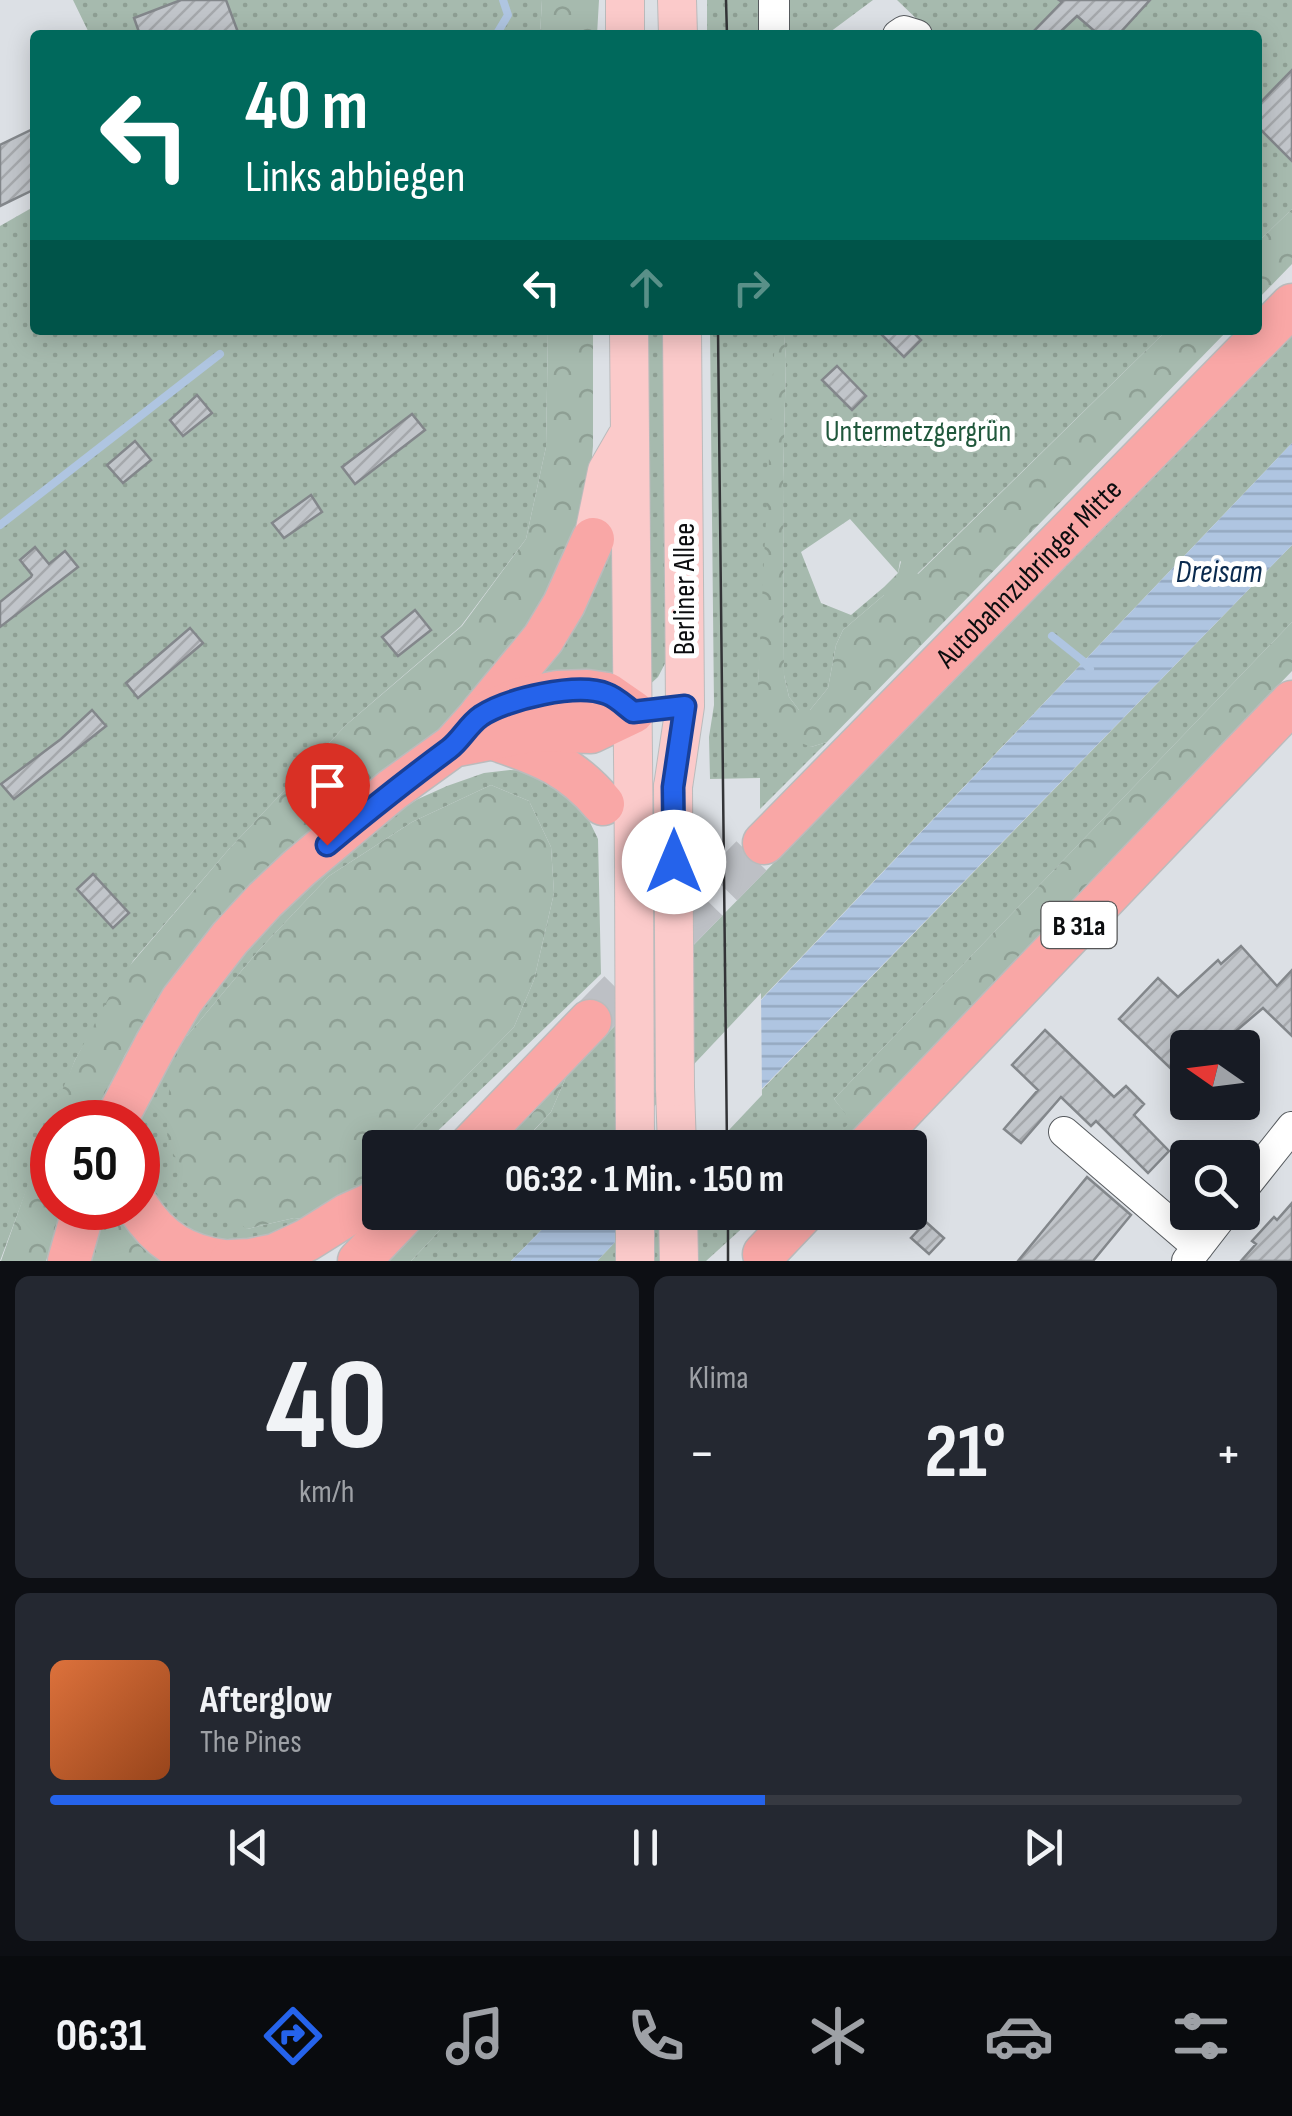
<!DOCTYPE html>
<html lang="de">
<meta charset="utf-8">
<style>
:root{--surface:#171b24;--page:#242831;--text:#f1f3f6;--muted:#9ea1a6;--line:#363941;--accent:#2563eb}
body{margin:0;font-family:"Sofia Sans Condensed",sans-serif;background:var(--page);color:var(--text);height:100vh;display:flex;flex-direction:column;font-size:38px;white-space:nowrap}
*{box-sizing:border-box;margin:0}
p{font-size:32px;color:var(--muted)}
.icon{flex:none;width:55px;height:55px;fill:none;stroke:currentColor;stroke-width:2;stroke-linecap:round;stroke-linejoin:round}
.map{position:relative;height:1261px;overflow:hidden}
.side{display:flex;flex-direction:column;gap:15px;padding:15px;background:#0d0f14;flex:1}
.side>*{flex:none}
.guide{position:absolute;left:30px;top:30px;width:1232px;height:305px;border-radius:10px;box-shadow:0 5px 25px #0003;background:#00695c;color:#fff;overflow:hidden}
.needle{width:65px;rotate:284deg}
.tools{position:absolute;left:1170px;top:1030px;display:grid;gap:20px}
.tools a{display:grid;place-items:center;width:90px;height:90px;border-radius:10px;background:var(--surface);box-shadow:0 5px 25px #0003;font-size:50px}
.speed{position:absolute;left:30px;top:1100px;display:flex;gap:20px;font-size:50px;font-weight:700;text-align:center}
.speed>*{display:grid;place-content:center;width:130px;height:130px;border-radius:50%;background:var(--surface);box-shadow:0 5px 25px #0003;line-height:1}
.speed .limit{border:15px solid #d22;background:#fff;color:#111}
.pin{position:absolute;display:grid;place-items:center;width:85px;height:85px;color:#fff;margin:-102px -42px;border-radius:50% 50% 50% 0;rotate:-45deg;box-shadow:0 0 10px #0007}
.pin .icon{rotate:45deg}
.me{position:absolute;width:110px;margin:-55px;rotate:0deg;stroke-linejoin:round;filter:drop-shadow(0 0 8px #0008)}
.turn{display:flex;align-items:center;gap:35px;height:210px;padding:0 50px;font-size:45px}
.turn .icon{width:130px;height:130px;stroke-width:2.5}
.turn b{display:block;font-size:70px;line-height:85px}
.lanes{display:flex;align-items:center;height:95px;padding:0 50px;background:#0003;justify-content:center;gap:50px;direction:ltr}
.lanes .off{opacity:.35}
.big{font-size:75px;font-weight:700;line-height:1.1}
.side .card{flex:1;display:flex;flex-direction:column;justify-content:center;gap:15px;min-width:0;padding:0 35px;border-radius:15px;background:var(--page)}
.side .dial{align-items:center;gap:0}
.dial b{font-size:130px;line-height:1}
.song{display:flex;align-items:center;gap:30px}
.cover{width:120px;height:120px;border-radius:15px;background:linear-gradient(135deg,hsl(20 70% 55%),hsl(20 70% 35%))}
.played{height:10px;border-radius:5px;background:linear-gradient(90deg,var(--accent) 60%,var(--line) 60%)}
.keys{display:flex;justify-content:space-around;direction:ltr}
.heat{display:flex;justify-content:space-between;align-items:center;font-size:55px;direction:ltr}
.side .tiles{flex:1;display:grid;gap:15px;grid-template-columns:1fr 1fr}
.card:last-child{grid-column:span 2}
.trip{position:absolute;left:362px;top:1130px;width:565px;height:100px;border-radius:10px;background:var(--surface);box-shadow:0 5px 25px #0003;font-weight:700;line-height:100px;text-align:center}
.dock{display:flex;height:160px;justify-content:space-around;align-items:center;background:#090b0e;color:var(--muted)}
.dock .icon{width:70px;height:70px}
.dock .current{color:var(--accent)}
.dock b{font-size:45px;color:var(--text)}
.map>svg:first-child{display:block}
</style>
<div class="map">
<svg width="1292" height="1261" viewBox="0 0 1292 1261">
<defs>
<pattern id="green-dots" width="8" height="8" patternUnits="userSpaceOnUse" patternTransform="scale(2.5)"><rect width="8" height="8" fill="#a6baae"/><path d="M2 2h.1M6 6h.1" fill="none" stroke="#8e9f94" stroke-width="1.8" stroke-linecap="round"/></pattern>
<pattern id="forest-crowns" width="20" height="18" patternUnits="userSpaceOnUse" patternTransform="scale(2.5)"><rect width="20" height="18" fill="#a6baae"/><path d="M2 6a3 3 0 1 1 6 0M12 15a3 3 0 1 1 6 0" fill="none" stroke="#8e9f94"/></pattern>
<pattern id="water-rules" width="6" height="5" patternUnits="userSpaceOnUse" patternTransform="scale(2.5)"><rect width="6" height="5" fill="#afc5e1"/><path d="M0 2.5h6" fill="none" stroke="#95a8c0"/></pattern>
<pattern id="building-hatch" width="6" height="6" patternUnits="userSpaceOnUse" patternTransform="scale(2.5)"><rect width="6" height="6" fill="#c1c5ca"/><path d="M-1 1l2-2M0 6l6-6M5 7l2-2" fill="none" stroke="#a5a8ac"/></pattern>
</defs>
<rect width="100%" height="100%" fill="#dce0e5"/>
<path fill="url(#green-dots)" d="M73 0H542L540 35H90Z
M707 0H873L826 35H707Z
M897 0H1292V209L1258 242V35H919L924 26Z
M35 206V330H548L546 447 526 539 461 626 346 725 229 849 133 961 75 1060 0 1261V226Z
M642 330H669L670 654 658 677 646 688Z
M710 330H1167L917 574 900 561 898 573 850 519 801 552 821 603 851 615 884 587V595L843 630 836 645 828 688 810 710H799L789 697 784 675 783 482 786 359 784 336 758 682 811 747 827 742 760 809V778L710 779 709 737 714 705Z
M1292 331V443L620 1147 518 1148 551 1112 567 1075Z
M609 545 612 548 614 680 531 677Z
M1292 545V622L834 1099 852 1121 825 1147 705 1148Z
M510 770 531 771 582 806 598 839 601 974 421 1147H397L514 1027 534 980 554 893 551 847 529 801 491 785 412 822 329 876 259 950 187 1036 247 1229 294 1218 321 1221 285 1239 199 1245 143 1193 138 1171 137 1122 209 982 377 824 418 799 447 786 484 773Z
M456 1213H558L511 1261H411Z
M643 1213H759L706 1261H597Z"/>
<path fill="url(#forest-crowns)" d="M542 0H599L597 35H540Z
M1292 209V264L1258 299V242Z
M548 330H593V446L589 490 571 554 498 676 158 1000 125 1055 94 1122H52V1208H64L46 1261H1L55 1107 75 1060 120 977 229 849 346 725 462 626 526 539 546 447Z
M1167 330H1228L827 742 811 747 777 733 767 724 760 710 758 682 775 336 784 335 786 359 783 482 784 675 789 697 799 710H810L828 688 836 645 843 630 884 595V587L898 573 902 558 918 574Z
M1292 622V671L839 1147 825 1148 851 1121 834 1099Z
M491 785 529 801 551 847 554 893 534 980 514 1027 397 1147 380 1148V1168L360 1195 321 1221 294 1218 247 1229 206 1200 167 1145 168 1097 175 1059 187 1036 259 950 329 876 412 822Z
M567 1075 551 1112 518 1147 495 1148Z
M97 1208H121L174 1261H80Z
M431 1213H456L411 1261H383Z"/>
<path fill="url(#water-rules)" d="M1292 443V545L705 1147 620 1148Z
M558 1213H643L597 1261H511Z"/>
<path fill="#dce0e5" d="M761 993 762 1095 712 1148H615Z"/>
<g fill="none" stroke-linecap="round" stroke-linejoin="round">
<path stroke="#afc5e1" stroke-width="8" d="M496 35 508 15 503 0
M0 525 220 354
M1052 636 1082 660 1090 669"/>
</g>
<path fill="url(#building-hatch)" stroke="#83878b" stroke-width="2.5" d="M181 0H226L239 35H140L134 18Z
M1059 0H1150L1118 35H1099L1077 16 1057 35H1030L1062 2Z
M1292 70V161L1258 127V105Z
M35 128V189L0 206V145Z
M877 330H911L921 340 904 357Z
M837 366 866 396 852 410 822 380Z
M197 395 212 413 183 436 170 420Z
M412 414 425 430 355 484 342 467Z
M135 441 151 460 123 483 107 465Z
M311 495 322 512 284 538 272 523Z
M35 547 49 564 65 551 78 567 0 627V602L31 577 32 575 20 560Z
M415 610 431 630 398 656 382 637Z
M190 628 203 643 138 698 126 683Z
M92 710 106 726 14 799 1 784 61 739Z
M93 874 129 913 113 928 77 889Z
M1241 946 1277 986 1292 970V1036L1263 1008 1216 1048H1188V1085L1119 1019 1158 978 1178 997 1218 960 1221 964Z
M1045 1030 1114 1097 1126 1086 1144 1104 1134 1115 1169 1151 1148 1173 1096 1121 1091 1126 1061 1097 1021 1143 1004 1129 1038 1090 1012 1065Z
M1087 1177 1131 1215 1093 1261H1018Z
M1292 1203V1261H1241L1256 1244 1252 1241 1274 1217 1277 1220Z
M926 1222 944 1238 929 1254 911 1238Z"/>
<g fill="none" stroke-linecap="round" stroke-linejoin="round">
<path stroke="#bdc0c5" stroke-width="42" stroke-dasharray="42 21" stroke-linecap="butt" d="M590 1021 764 843"/>
<defs>
<path id="minor" d="M774 0V35
M898 35 904 31 917 35
M1064 1132 1198 1247
M1242 1190 1292 1127
M1187 1261 1225 1212"/>
<path id="major" d="M625 0V35
M677 0 678 35
M629 330 634 863
M593 539 607 471 626 438
M673 787 685 706 682 330
M675 1087 677 1148
M635 1212V1261
M678 1212 679 1261"/>
<g id="highway">
<path d="M481 714 543 639 564 604 593 539"/>
<path d="M497 740C542 755 572 767 603 804"/>
<path id="s1" d="M764 843 1292 305"/>
<path d="M115 1122 156 1044 182 1000 230 938 265 900 299 868 392 790 453 746 479 717 516 700 557 692 587 691 607 694 633 712 591 732 535 730 453 746"/>
<path d="M468 1148 590 1021"/>
<path d="M866 1148 1292 702"/>
<path d="M138 1207C159 1240 185 1256 224 1261"/>
<path d="M764 1254 804 1212"/>
<path d="M69 1261 84 1208"/>
<path d="M231 1261 250 1260 275 1255 307 1240 347 1215 380 1200"/>
<path d="M359 1261 406 1212"/>
</g>
</defs>
<use href="#minor" stroke="#575b5f" stroke-width="32"/>
<use href="#major" stroke="#bbbbbc" stroke-width="40"/>
<use href="#highway" stroke="#bbbbbc" stroke-width="45"/>
<use href="#minor" stroke="#fff" stroke-width="30"/>
<use href="#major" stroke="#fbcaca" stroke-width="38"/>
<use href="#highway" stroke="#f9a7a6" stroke-width="42"/>
<path stroke="#333437" stroke-width="2.5" d="M726 0 727 35
M718 330 727 1148
M728 1212V1261"/>
<defs>
<path id="major-bridge" d="M673 787 675 1087
M634 863 635 1148"/>
</defs>
<use href="#major-bridge" stroke="#bbbbbc" stroke-width="40" stroke-linecap="butt"/>
<use href="#major-bridge" stroke="#fbcaca" stroke-width="38"/>
</g>
<g fill="none" stroke-linecap="round" stroke-linejoin="round">
<defs>
<path id="route" d="M327 845C367 812 407 780 449 749 461 740 468 725 481 716 507 699 577 682 607 694 616 697 625 706 633 712L685 706 673 787 674 862"/>
</defs>
<use href="#route" stroke="#184099" stroke-width="25"/>
<use href="#route" stroke="#2563eb" stroke-width="18"/>
</g>
<g text-anchor="middle" stroke-width="10" stroke-linejoin="round" paint-order="stroke">
<rect fill="#fff" stroke="#555657" stroke-width="2.5" x="1041.5" y="902" width="75" height="46" rx="8"/>
<g font-size="28" font-weight="bold" fill="#0c0d0f">
<text x="1079" y="935">B 31a</text>
</g>
<g font-size="30" fill="#20583c" stroke="#fff">
<text x="918" y="441">Untermetzgergrün</text>
</g>
<g font-size="30" fill="#0c0d0f" stroke="#fff">
<text dy="10" stroke="none"><textPath href="#s1" startOffset="378">Autobahnzubringer Mitte</textPath></text>
<text transform="translate(684 589) rotate(-90)" y="10">Berliner Allee</text>
</g>
<g font-size="32" font-style="italic" fill="#0a2a4e" stroke="#fff">
<text x="1219" y="582">Dreisam</text>
</g>
</g>
</svg>
<div class="tools">
<a><svg class="needle" viewBox="-14 -14 28 28"><path d="M0-13l5 13h-10z" fill="#e53935"/><path d="M0 13l5-13h-10z" fill="#9ea1a6"/></svg></a>
<a><svg class="icon" aria-label="search" viewBox="0 0 24 24"><circle cx="10" cy="10" r="6"/><path d="M15 15l6 6"/></svg></a>
</div>
<div class="speed"><div class="limit">50</div></div>
<div class="pin" style="left:327px;top:845px;background:#d93025"><svg class="icon" aria-label="arrive" viewBox="0 0 24 24"><path d="M6 21V4h12l-3 4 3 4H6"/></svg></div>
<svg class="me" style="left:674px;top:862px" viewBox="-20 -20 40 40"><circle r="19" fill="#fff"/><path d="M0-13L10 11 0 6-10 11z" fill="#2563eb"/></svg>
<div class="trip">06:32 · 1 Min. · 150 m</div>
<div class="guide">
<div class="turn"><svg class="icon" aria-label="left" viewBox="0 0 24 24"><path d="M17 20v-9H6M10 6l-5 5 5 5"/></svg><div><b>40 m</b>Links abbiegen</div></div>
<div class="lanes"><svg class="icon" aria-label="left" viewBox="0 0 24 24"><path d="M17 20v-9H6M10 6l-5 5 5 5"/></svg><svg class="icon off" aria-label="ahead" viewBox="0 0 24 24"><path d="M12 20V5M6 11l6-6 6 6"/></svg><svg class="icon off" aria-label="right" viewBox="0 0 24 24"><path d="M7 20v-9h11M14 6l5 5-5 5"/></svg></div>
</div>
</div>
<section class="side">
<div class="tiles">
<div class="card dial"><b>40</b><p>km/h</p></div>
<div class="card"><p>Klima</p>
<div class="heat"><a>−</a><b class="big">21°</b><a>+</a></div>
</div>
<div class="card">
<div class="song"><i class="cover"></i><div><b>Afterglow</b><p>The Pines</p></div></div>
<div class="played"></div>
<div class="keys"><svg class="icon" aria-label="previous" viewBox="0 0 24 24"><path d="M18 5L8 12l10 7zM5 5v14"/></svg><svg class="icon" aria-label="pause" viewBox="0 0 24 24"><path d="M8 5v14M16 5v14"/></svg><svg class="icon" aria-label="next" viewBox="0 0 24 24"><path d="M6 5l10 7-10 7zM19 5v14"/></svg></div>
</div>
</div>
</section>
<nav class="dock">
<b>06:31</b>
<svg class="icon current" aria-label="directions" viewBox="0 0 24 24"><path d="M12 3l9 9-9 9-9-9zM9 14v-3h6M13 9l2 2-2 2"/></svg>
<svg class="icon" aria-label="music" viewBox="0 0 24 24"><path d="M9 18V5l10-2v13"/><circle cx="6" cy="18" r="3"/><circle cx="16" cy="16" r="3"/></svg>
<svg class="icon" aria-label="phone" viewBox="0 0 24 24"><path d="M5 4h4l2 5-3 2q2 4 5 5l2-3 5 2v4C11 20 4 13 5 4z"/></svg>
<svg class="icon" aria-label="climate" viewBox="0 0 24 24"><path d="M12 3v18M4 7l16 10M4 17L20 7"/></svg>
<svg class="icon" aria-label="car" viewBox="0 0 24 24"><path d="M5 17H2v-5l4-1 3-4h7l3 4 3 1v5h-3M9 17h6M6 11h13"/><circle cx="7" cy="17" r="2"/><circle cx="17" cy="17" r="2"/></svg>
<svg class="icon" aria-label="filters" viewBox="0 0 24 24"><path d="M4 7h16M4 17h16"/><circle cx="9" cy="7" r="2"/><circle cx="15" cy="17" r="2"/></svg>
</nav>
